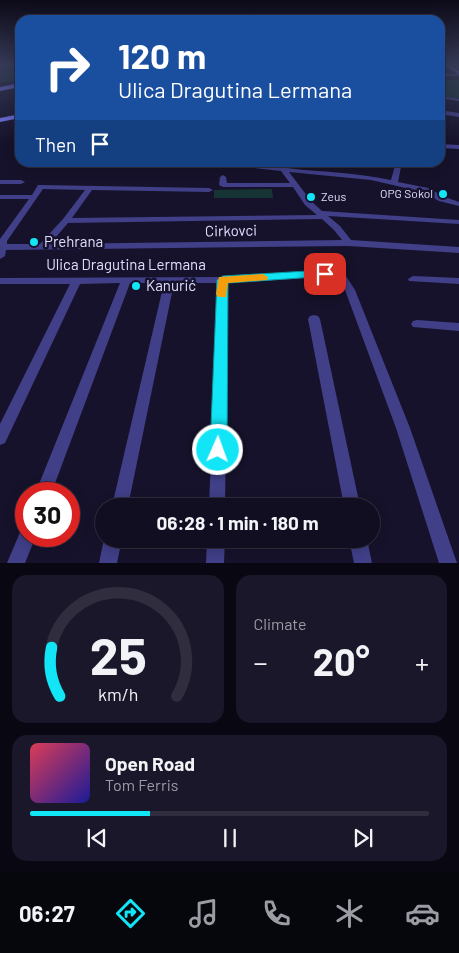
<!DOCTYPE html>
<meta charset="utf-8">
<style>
:root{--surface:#100e20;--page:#191729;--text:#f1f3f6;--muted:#9c9ca5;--line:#302e3e;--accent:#11e5f6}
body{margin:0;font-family:Barlow,sans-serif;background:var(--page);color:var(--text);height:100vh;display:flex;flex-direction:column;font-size:19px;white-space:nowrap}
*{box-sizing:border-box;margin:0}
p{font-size:16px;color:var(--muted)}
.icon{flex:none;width:28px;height:28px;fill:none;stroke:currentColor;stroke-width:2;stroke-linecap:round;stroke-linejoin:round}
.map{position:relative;height:563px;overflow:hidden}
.drawer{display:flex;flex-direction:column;gap:12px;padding:12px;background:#090812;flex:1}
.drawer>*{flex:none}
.guide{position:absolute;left:15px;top:15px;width:430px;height:152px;border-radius:15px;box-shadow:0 2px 12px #0003,0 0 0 1px var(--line);background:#1a4fa0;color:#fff;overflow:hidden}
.speed{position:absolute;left:15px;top:482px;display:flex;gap:10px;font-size:25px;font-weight:700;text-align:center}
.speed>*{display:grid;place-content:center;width:65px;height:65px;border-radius:50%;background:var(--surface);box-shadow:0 2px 12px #0003,0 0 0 1px var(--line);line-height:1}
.speed .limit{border:8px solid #d22;background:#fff;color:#111}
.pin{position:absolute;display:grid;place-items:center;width:42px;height:42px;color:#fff;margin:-21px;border-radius:10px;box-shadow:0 2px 8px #0006}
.me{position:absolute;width:55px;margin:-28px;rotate:2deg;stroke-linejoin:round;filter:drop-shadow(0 0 4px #0008)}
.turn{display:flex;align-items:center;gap:18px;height:105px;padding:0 20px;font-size:22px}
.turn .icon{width:65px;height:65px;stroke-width:2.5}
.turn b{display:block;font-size:35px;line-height:42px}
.then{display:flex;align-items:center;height:48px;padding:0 20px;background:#0003;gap:10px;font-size:19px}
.big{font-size:38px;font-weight:700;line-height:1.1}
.drawer .card{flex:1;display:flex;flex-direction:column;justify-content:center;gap:8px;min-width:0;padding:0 18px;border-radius:15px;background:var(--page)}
.drawer .dial{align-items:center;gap:0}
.dial svg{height:130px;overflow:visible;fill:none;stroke:var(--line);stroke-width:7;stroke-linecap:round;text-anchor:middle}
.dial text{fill:var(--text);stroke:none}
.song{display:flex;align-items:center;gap:15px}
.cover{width:60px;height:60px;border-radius:8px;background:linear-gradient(135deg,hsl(350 70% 55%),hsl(240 70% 35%))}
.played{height:5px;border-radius:2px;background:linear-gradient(90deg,var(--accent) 30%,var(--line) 30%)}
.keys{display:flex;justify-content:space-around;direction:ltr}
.heat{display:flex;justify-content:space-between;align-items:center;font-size:28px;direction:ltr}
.drawer .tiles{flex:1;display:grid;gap:12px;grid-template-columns:1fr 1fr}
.card:last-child{grid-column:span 2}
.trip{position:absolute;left:95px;top:498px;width:285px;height:50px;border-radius:25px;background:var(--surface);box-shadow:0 2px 12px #0003,0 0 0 1px var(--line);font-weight:700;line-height:50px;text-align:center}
.tabs{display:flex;height:80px;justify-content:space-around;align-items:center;background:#06060d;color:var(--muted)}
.tabs .icon{width:35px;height:35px}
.tabs .current{color:var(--accent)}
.tabs b{font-size:22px;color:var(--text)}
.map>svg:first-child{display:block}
</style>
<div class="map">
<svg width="459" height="563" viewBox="0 0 459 563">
<rect width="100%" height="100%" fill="#16122b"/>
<path fill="#153433" d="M0 64H20V73L15 76 20 77V80L0 83Z
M440 80H459V99L440 96Z
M272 189 273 198H214V190Z"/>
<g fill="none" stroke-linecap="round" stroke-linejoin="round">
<path fill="#403f88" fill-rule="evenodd" d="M440 74H459V76H440Z
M440 96 459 99V101L440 98Z
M440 110 459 113V117L440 114Z
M440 144 459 145V149L440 148Z
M201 162C236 162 270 166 304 170 333 172 362 174 391 180L396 162H402L398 182 428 188 445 197 459 202V206L439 201 423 192 371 180 289 172 311 201 322 211 459 220V224L328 216 340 226 351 240 459 247V253L348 246 6 250 5 256 0 259V239L29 199H0V195H32L38 185H41L209 188 213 190 209 192 92 190 72 218 317 215 305 205 293 187H223L219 185 220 177 223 175 226 177 227 183H290L281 171ZM43 189 85 190 63 219 40 244H7V241ZM322 219 334 230 342 240 50 244 68 223Z
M0 180H21L25 182 21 184H0Z
M325 271 344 273 355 290 410 428 457 563H439L396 428 345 290 338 278 325 277 228 283 225 506H209L218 283H174L128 506H112L164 283H130L51 494H35L120 283 80 284 5 443 0 445V424L70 284H0V278L223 277Z
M413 276 459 278V284L409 281 408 279Z
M314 315 318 316 320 319 360 506H344L308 319 310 316Z
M417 320 459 323V331L413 327 411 324 413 321Z
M26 528V536H36L25 563H7L21 530Z
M104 539H122L117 563H99Z
M207 539H225L224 563H206Z
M349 539H367L372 563H354Z"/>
<path fill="#7878fa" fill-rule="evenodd" d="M443 64H449L459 71V75Z
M20 83V87L0 91V87Z
M20 114V118L0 122V118Z"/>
</g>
<linearGradient id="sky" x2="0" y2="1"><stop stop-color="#0c0a18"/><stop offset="0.45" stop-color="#363955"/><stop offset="1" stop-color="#363955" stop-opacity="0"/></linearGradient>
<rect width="459" height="143" fill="url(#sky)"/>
<path fill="#11e5f6" stroke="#0b95a0" d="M325 270 329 271V276L228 283 227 450 224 455 218 457 212 455 210 450 217 280 223 276Z"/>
<path fill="#f59e0b" d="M263 274 268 277 267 280 228 283 226 297H218L216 294 219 277Z"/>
<g fill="#11e5f6" stroke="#16122b" stroke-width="2">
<circle cx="443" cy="194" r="5"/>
<circle cx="311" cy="197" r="5"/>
<circle cx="34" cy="242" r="5"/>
<circle cx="136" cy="286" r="5"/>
</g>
<g text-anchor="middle" stroke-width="5" stroke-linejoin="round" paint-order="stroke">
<g font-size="12" fill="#e0ddfe" stroke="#16122b" text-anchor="end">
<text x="433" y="198">OPG Sokol</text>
<text x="321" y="201" text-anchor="start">Zeus</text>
</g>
<g font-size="15" fill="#e0ddfe" stroke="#16122b">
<text transform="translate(231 231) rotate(-1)" y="5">Cirkovci</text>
<text x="126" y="270">Ulica Dragutina Lermana</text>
</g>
<g font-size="15" fill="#e0ddfe" stroke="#16122b" text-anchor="start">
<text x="44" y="247">Prehrana</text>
<text x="146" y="291">Kanurić</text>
</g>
</g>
</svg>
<div class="speed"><div class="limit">30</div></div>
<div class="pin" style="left:325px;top:274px;background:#d93025"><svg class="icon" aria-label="arrive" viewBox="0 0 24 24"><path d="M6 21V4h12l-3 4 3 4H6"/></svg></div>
<svg class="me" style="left:218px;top:450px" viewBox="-20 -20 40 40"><circle r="17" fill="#11e5f6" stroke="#fff" stroke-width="3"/><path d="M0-11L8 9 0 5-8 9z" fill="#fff"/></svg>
<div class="trip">06:28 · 1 min · 180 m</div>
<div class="guide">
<div class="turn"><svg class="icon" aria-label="right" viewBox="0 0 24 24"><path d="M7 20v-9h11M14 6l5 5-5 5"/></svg><div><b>120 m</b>Ulica Dragutina Lermana</div></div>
<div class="then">Then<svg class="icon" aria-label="arrive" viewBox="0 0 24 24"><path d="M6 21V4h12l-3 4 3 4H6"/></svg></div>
</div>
</div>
<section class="drawer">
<div class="tiles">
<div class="card dial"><svg viewBox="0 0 100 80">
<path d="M14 69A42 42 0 1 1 86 69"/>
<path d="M14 69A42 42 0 0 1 9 39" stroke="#11e5f6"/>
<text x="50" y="56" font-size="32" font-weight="700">25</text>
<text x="50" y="72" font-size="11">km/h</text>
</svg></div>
<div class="card"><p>Climate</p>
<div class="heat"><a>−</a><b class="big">20°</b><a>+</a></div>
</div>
<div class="card">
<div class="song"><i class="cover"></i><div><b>Open Road</b><p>Tom Ferris</p></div></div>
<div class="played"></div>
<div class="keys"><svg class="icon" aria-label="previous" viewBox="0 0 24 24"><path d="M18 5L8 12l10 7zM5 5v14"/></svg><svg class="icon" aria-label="pause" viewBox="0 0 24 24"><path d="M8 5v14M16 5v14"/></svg><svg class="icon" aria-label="next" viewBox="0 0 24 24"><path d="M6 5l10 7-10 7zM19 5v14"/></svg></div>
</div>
</div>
</section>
<nav class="tabs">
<b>06:27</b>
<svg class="icon current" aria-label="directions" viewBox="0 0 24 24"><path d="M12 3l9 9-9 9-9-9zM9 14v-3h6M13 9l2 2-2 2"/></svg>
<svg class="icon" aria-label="music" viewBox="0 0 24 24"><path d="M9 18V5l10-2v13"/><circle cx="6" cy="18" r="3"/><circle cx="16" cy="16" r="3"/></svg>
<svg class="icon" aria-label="phone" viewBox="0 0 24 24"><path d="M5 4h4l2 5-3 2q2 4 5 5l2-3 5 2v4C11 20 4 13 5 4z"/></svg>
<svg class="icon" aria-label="climate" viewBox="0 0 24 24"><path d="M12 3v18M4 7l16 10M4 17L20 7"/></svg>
<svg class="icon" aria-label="car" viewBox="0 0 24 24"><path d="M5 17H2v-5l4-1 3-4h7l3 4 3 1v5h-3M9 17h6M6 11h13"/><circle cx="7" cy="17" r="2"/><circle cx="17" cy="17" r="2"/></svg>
</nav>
